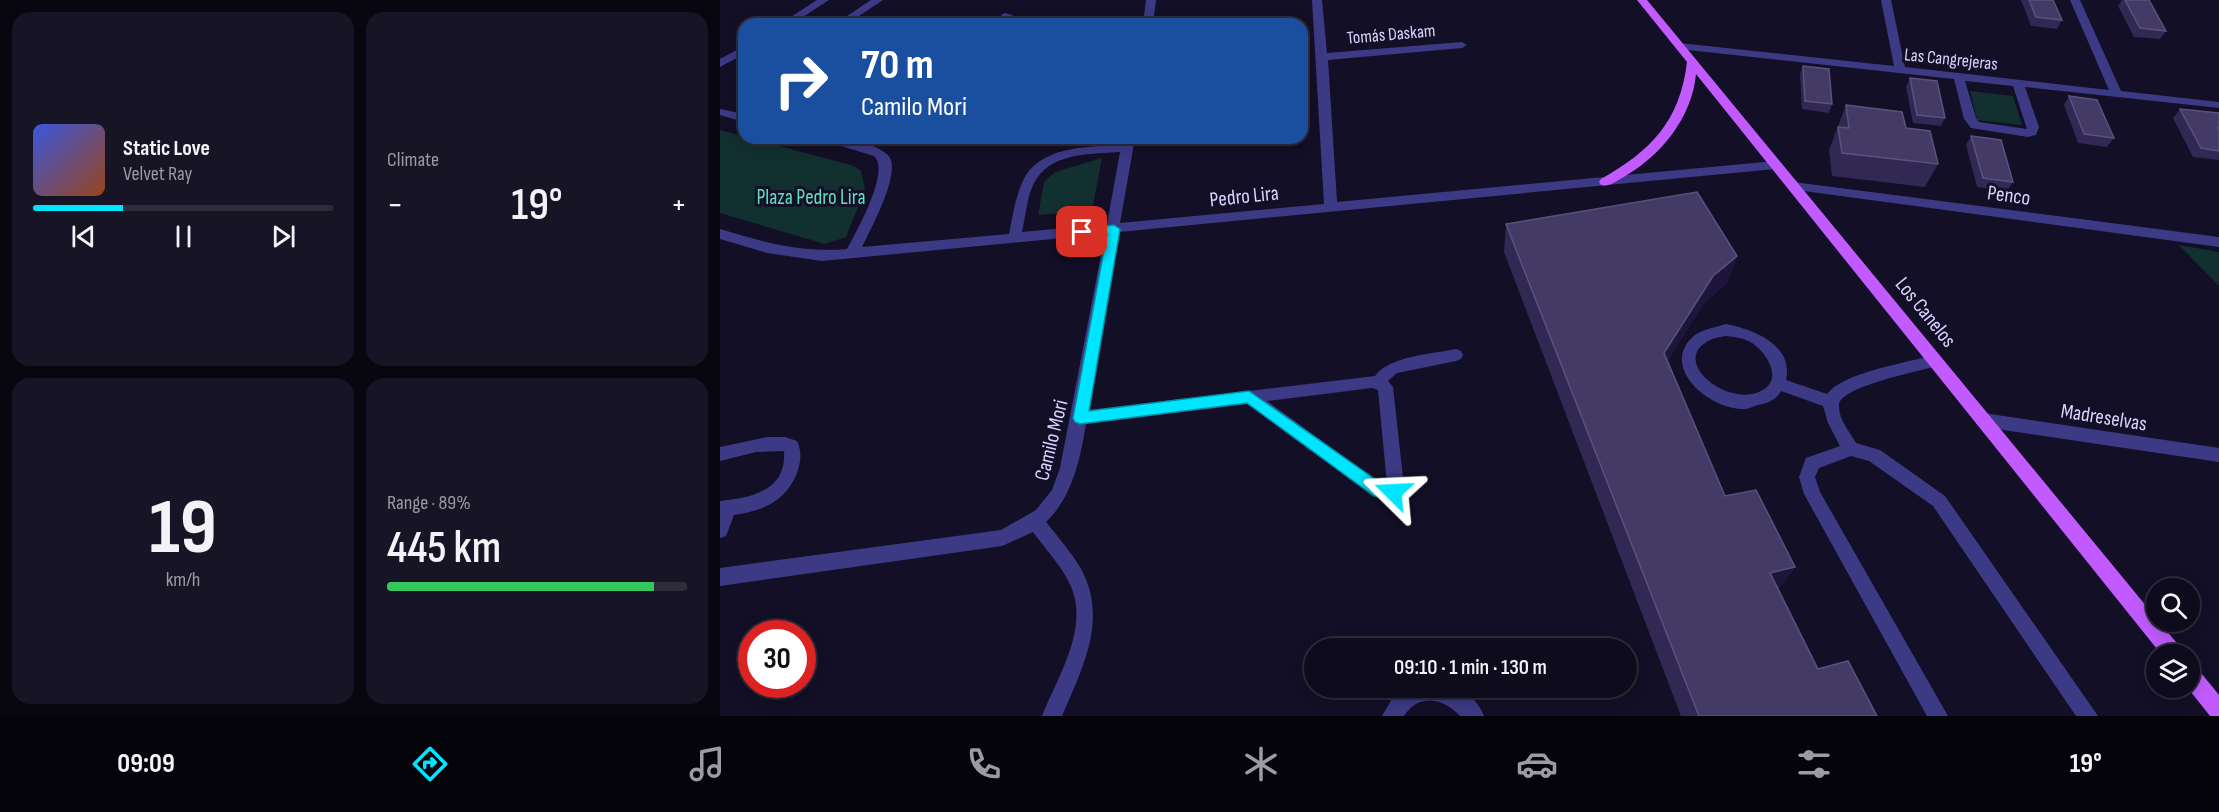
<!DOCTYPE html>
<meta charset="utf-8">
<style>
:root{--surface:#0e0b1c;--page:#171425;--text:#f1f3f6;--muted:#9b9ba3;--line:#2e2b3b;--accent:#00e5ff}
body{margin:0;font-family:"Sofia Sans Condensed",sans-serif;background:var(--page);color:var(--text);height:100vh;display:flex;flex-direction:column;font-size:22px;white-space:nowrap}
*{box-sizing:border-box;margin:0}
p{font-size:20px;color:var(--muted)}
.icon{flex:none;width:33px;height:33px;fill:none;stroke:currentColor;stroke-width:2;stroke-linecap:round;stroke-linejoin:round}
.map{position:relative;flex:1;overflow:hidden}
.panel{display:flex;flex-direction:column;gap:12px;padding:12px;background:#08060f;width:720px}
.panel>*{flex:none}
.banner{position:absolute;left:18px;top:18px;width:570px;height:126px;border-radius:18px;box-shadow:0 3px 15px #0003,0 0 0 2px var(--line);background:#1a4fa0;color:#fff;overflow:hidden}
.tools{position:absolute;left:1426px;top:578px;display:grid;gap:12px}
.tools a{display:grid;place-items:center;width:54px;height:54px;border-radius:50%;background:var(--surface);box-shadow:0 3px 15px #0003,0 0 0 2px var(--line);font-size:30px}
.speed{position:absolute;left:18px;top:620px;display:flex;gap:12px;font-size:30px;font-weight:700;text-align:center}
.speed>*{display:grid;place-content:center;width:78px;height:78px;border-radius:50%;background:var(--surface);box-shadow:0 3px 15px #0003,0 0 0 2px var(--line);line-height:1}
.speed .limit{border:9px solid #d22;background:#fff;color:#111}
.pin{position:absolute;display:grid;place-items:center;width:51px;height:51px;color:#fff;margin:-26px;border-radius:12px;box-shadow:0 3px 9px #0006}
.me{position:absolute;width:66px;margin:-33px;rotate:291deg;stroke-linejoin:round;filter:drop-shadow(0 0 4px #0008)}
.turn{display:flex;align-items:center;gap:21px;height:126px;padding:0 24px;font-size:27px}
.turn .icon{width:78px;height:78px;stroke-width:2.5}
.turn b{display:block;font-size:42px;line-height:51px}
.big{font-size:45px;font-weight:600;line-height:1.1}
.panel .widget{flex:1;display:flex;flex-direction:column;justify-content:center;gap:9px;min-width:0;padding:0 21px;border-radius:18px;background:var(--page)}
.panel .dial{align-items:center;gap:0}
.dial b{font-size:78px;line-height:1}
.song{display:flex;align-items:center;gap:18px}
.cover{width:72px;height:72px;border-radius:9px;background:linear-gradient(135deg,hsl(230 70% 55%),hsl(20 70% 35%))}
.played{height:6px;border-radius:3px;background:linear-gradient(90deg,var(--accent) 30%,var(--line) 30%)}
.keys{display:flex;justify-content:space-around;direction:ltr}
.heat{display:flex;justify-content:space-between;align-items:center;font-size:33px;direction:ltr}
.charge{height:9px;border-radius:4px;background:linear-gradient(90deg,#34c759 89%,var(--line) 0)}
.panel .tiles{flex:1;display:grid;gap:12px;grid-template-columns:repeat(2,1fr)}
.trip{position:absolute;left:584px;top:638px;width:333px;height:60px;border-radius:30px;background:var(--surface);box-shadow:0 3px 15px #0003,0 0 0 2px var(--line);font-weight:600;line-height:60px;text-align:center}
.tab-bar{display:flex;height:96px;justify-content:space-around;align-items:center;background:#06040b;color:var(--muted)}
.tab-bar .icon{width:42px;height:42px}
.tab-bar .selected{color:var(--accent)}
.tab-bar b{font-size:27px;color:var(--text)}
main{display:flex;flex:1;min-height:0}
.map>svg:first-child{display:block}
</style>
<main>
<section class="panel">
<div class="tiles">
<div class="widget">
<div class="song"><i class="cover"></i><div><b>Static Love</b><p>Velvet Ray</p></div></div>
<div class="played"></div>
<div class="keys"><svg class="icon" aria-label="previous" viewBox="0 0 24 24"><path d="M18 5L8 12l10 7zM5 5v14"/></svg><svg class="icon" aria-label="pause" viewBox="0 0 24 24"><path d="M8 5v14M16 5v14"/></svg><svg class="icon" aria-label="next" viewBox="0 0 24 24"><path d="M6 5l10 7-10 7zM19 5v14"/></svg></div>
</div>
<div class="widget"><p>Climate</p>
<div class="heat"><a>−</a><b class="big">19°</b><a>+</a></div>
</div>
<div class="widget dial"><b>19</b><p>km/h</p></div>
<div class="widget"><p>Range · 89%</p><b class="big">445 km</b><div class="charge"></div></div>
</div>
</section>
<div class="map">
<svg width="1499" height="716" viewBox="0 0 1499 716">
<rect width="100%" height="100%" fill="#130f26"/>
<path fill="#12302f" d="M1250 91 1293 96 1302 125 1257 120Z
M0 130 134 166 141 171 145 190 126 237 105 244 0 213Z
M382 158 372 210 318 215 324 182 335 172Z
M1459 245 1499 252V286Z"/>
<g fill="none" stroke-linecap="round" stroke-linejoin="round">
<path fill="#3d3a85" fill-rule="evenodd" d="M97 0H109L72 24H60Z
M151 0H163L127 24H115Z
M426 0H436L433 24H423Z
M592 0H602L607 53 742 42 747 45 742 48 608 60 617 202 1055 161 1061 165 1055 169 399 232 368 410 655 376C669 356 712 354 736 349L741 351 743 355 741 359 736 361 677 373 668 381 673 387 684 487 679 497 673 500 653 496 527 404 366 424C360 459 353 496 326 522 338 537 350 551 360 567 389 618 363 667 342 716H322C337 678 368 631 352 589 344 568 326 550 313 532L282 546 0 586V568L281 530 316 510 332 490 340 468 385 234 102 261 47 253 0 239V229C42 242 83 253 127 249 136 232 171 171 154 156L105 141 103 138C119 138 165 143 171 160 177 181 151 228 142 247L289 234C293 215 296 192 306 175 326 145 371 147 402 145L403 138H415L400 223 604 204ZM400 152 387 224 302 232C306 215 307 192 317 178 335 152 373 154 400 152ZM652 388 658 390 667 484H662L547 401Z
M1161 0H1171L1185 67 1389 90 1350 0H1360L1401 91 1499 102V108L1305 87 1319 127 1316 135 1308 137 1251 128 1244 119 1234 79 959 49 954 46 959 43 1174 66ZM1245 81 1293 86 1307 129 1259 122 1256 118Z
M284 13 293 15 283 24H271Z
M24 46V54L0 67V59Z
M0 109 24 114V122L0 115Z
M1073 182 1499 237V247L1069 189 1067 186Z
M1006 324C1033 329 1074 345 1066 380L1107 394C1122 373 1188 362 1215 355L1220 357 1223 361 1220 365C1202 371 1120 386 1119 405 1118 419 1130 432 1136 443L1160 450 1225 496 1378 716H1356L1213 506 1149 461 1131 456 1099 468 1095 477 1100 492 1228 716H1207L1084 494 1079 477 1086 458 1120 446 1108 423 1103 406 1061 391C1056 400 1048 403 1038 405 1034 406 1029 409 1025 409 990 411 937 366 975 335 983 329 997 327 1006 324ZM1006 336C1015 337 1024 338 1032 343 1047 353 1064 380 1041 391 1008 408 950 362 988 341 993 338 1000 337 1006 336Z
M1263 413 1499 448V462L1263 427 1257 425 1255 420 1257 415Z
M47 437H65L77 441C82 452 81 461 77 473 66 501 43 511 14 515L6 536 0 538V501C31 498 67 491 64 451L36 452 0 461V447Z
M686 687C717 687 750 681 764 716H740C723 698 699 693 684 716H662L673 697Z"/>
<path fill="#c25bff" fill-rule="evenodd" d="M917 0H927L1460 647 1463 654H1441L976 74C972 118 940 157 902 178 895 182 889 187 881 185L879 182 881 179C931 151 960 121 967 62Z
M1470 665 1477 668 1499 695V716H1490L1467 687H1470Z"/>
</g>
<path fill="#312854" d="M1301 0H1333L1342 20 1337 29 1311 26Z
M1402 0H1429L1446 31 1440 39 1414 37 1398 6Z
M1083 66 1112 104 1109 113 1082 109 1080 74Z
M1190 78 1225 118 1221 126 1193 123 1186 87Z
M1349 96 1394 138 1387 147 1358 143 1344 105Z
M1126 105 1186 128 1218 164 1205 187 1112 176 1109 150Z
M1460 109 1499 113V160L1473 157 1453 118Z
M1251 136 1293 182 1287 191 1257 187 1246 145Z
M786 224 1017 256 1007 283 984 303 947 362 1005 496 1075 567 1059 588H1058L1098 669 1157 716H961L784 252Z"/>
<path fill="#1d163a" d="M1017 256 1007 283 984 303 936 380 944 353 993 276Z
M1075 567 1059 588 1035 594 1050 573Z"/>
<path fill="#433a66" stroke="#5a527e" stroke-width="1.5" d="M1309 0H1333L1342 20 1316 17Z
M1405 0H1429L1446 31 1420 28Z
M1083 66 1109 69 1112 104 1085 101Z
M1190 78 1217 81 1225 118 1197 115Z
M1349 96 1377 100 1394 138 1364 134Z
M1126 105 1182 112 1186 128 1210 131 1218 164 1122 153 1118 127 1129 128Z
M1460 109 1499 113V128H1498L1499 131V151L1481 148Z
M1251 136 1281 140 1293 182 1263 178Z
M977 192 1017 256 993 276 944 353 1005 496 1036 490 1075 567 1050 573 1098 669 1128 661 1157 716H979L786 224Z"/>
<path fill="#00e5ff" stroke="#0095a6" stroke-width="1.5" d="M394 225 400 229 369 411 529 391 662 484 678 487 680 492 678 497 673 499 654 496 527 403 360 424 355 422 353 418 387 234 362 237 356 232 362 228Z"/>
<g text-anchor="middle" stroke-width="6" stroke-linejoin="round" paint-order="stroke">
<g font-size="18" fill="#d9d4ff" stroke="#130f26">
<text transform="translate(671 34) rotate(-5)" y="6">Tomás Daskam</text>
<text transform="translate(1231 59) rotate(6)" y="6">Las Cangrejeras</text>
</g>
<g font-size="21" fill="#d9d4ff" stroke="#130f26">
<text transform="translate(1289 195) rotate(8)" y="7">Penco</text>
<text transform="translate(524 196) rotate(-6)" y="7">Pedro Lira</text>
<text transform="translate(1206 312) rotate(51)" y="7">Los Canelos</text>
<text transform="translate(1384 417) rotate(9)" y="7">Madreselvas</text>
<text transform="translate(331 440) rotate(-76)" y="7">Camilo Mori</text>
</g>
<g font-size="21" fill="#5fe0c0" stroke="#130f26">
<text x="91" y="204">Plaza Pedro Lira</text>
</g>
</g>
</svg>
<div class="tools">
<a><svg class="icon" aria-label="search" viewBox="0 0 24 24"><circle cx="10" cy="10" r="6"/><path d="M15 15l6 6"/></svg></a>
<a><svg class="icon" aria-label="layers" viewBox="0 0 24 24"><path d="M12 4l9 5-9 5-9-5zM3 14l9 5 9-5"/></svg></a>
</div>
<div class="speed"><div class="limit">30</div></div>
<div class="pin" style="left:362px;top:232px;background:#d93025"><svg class="icon" aria-label="arrive" viewBox="0 0 24 24"><path d="M6 21V4h12l-3 4 3 4H6"/></svg></div>
<svg class="me" style="left:673px;top:492px" viewBox="-20 -20 40 40"><path d="M0-17L14 15 0 8-14 15z" fill="#00e5ff" stroke="#fff" stroke-width="4"/></svg>
<div class="trip">09:10 · 1 min · 130 m</div>
<div class="banner">
<div class="turn"><svg class="icon" aria-label="right" viewBox="0 0 24 24"><path d="M7 20v-9h11M14 6l5 5-5 5"/></svg><div><b>70 m</b>Camilo Mori</div></div>
</div>
</div>
</main>
<nav class="tab-bar">
<b>09:09</b>
<svg class="icon selected" aria-label="directions" viewBox="0 0 24 24"><path d="M12 3l9 9-9 9-9-9zM9 14v-3h6M13 9l2 2-2 2"/></svg>
<svg class="icon" aria-label="music" viewBox="0 0 24 24"><path d="M9 18V5l10-2v13"/><circle cx="6" cy="18" r="3"/><circle cx="16" cy="16" r="3"/></svg>
<svg class="icon" aria-label="phone" viewBox="0 0 24 24"><path d="M5 4h4l2 5-3 2q2 4 5 5l2-3 5 2v4C11 20 4 13 5 4z"/></svg>
<svg class="icon" aria-label="climate" viewBox="0 0 24 24"><path d="M12 3v18M4 7l16 10M4 17L20 7"/></svg>
<svg class="icon" aria-label="car" viewBox="0 0 24 24"><path d="M5 17H2v-5l4-1 3-4h7l3 4 3 1v5h-3M9 17h6M6 11h13"/><circle cx="7" cy="17" r="2"/><circle cx="17" cy="17" r="2"/></svg>
<svg class="icon" aria-label="filters" viewBox="0 0 24 24"><path d="M4 7h16M4 17h16"/><circle cx="9" cy="7" r="2"/><circle cx="15" cy="17" r="2"/></svg>
<b>19°</b>
</nav>
